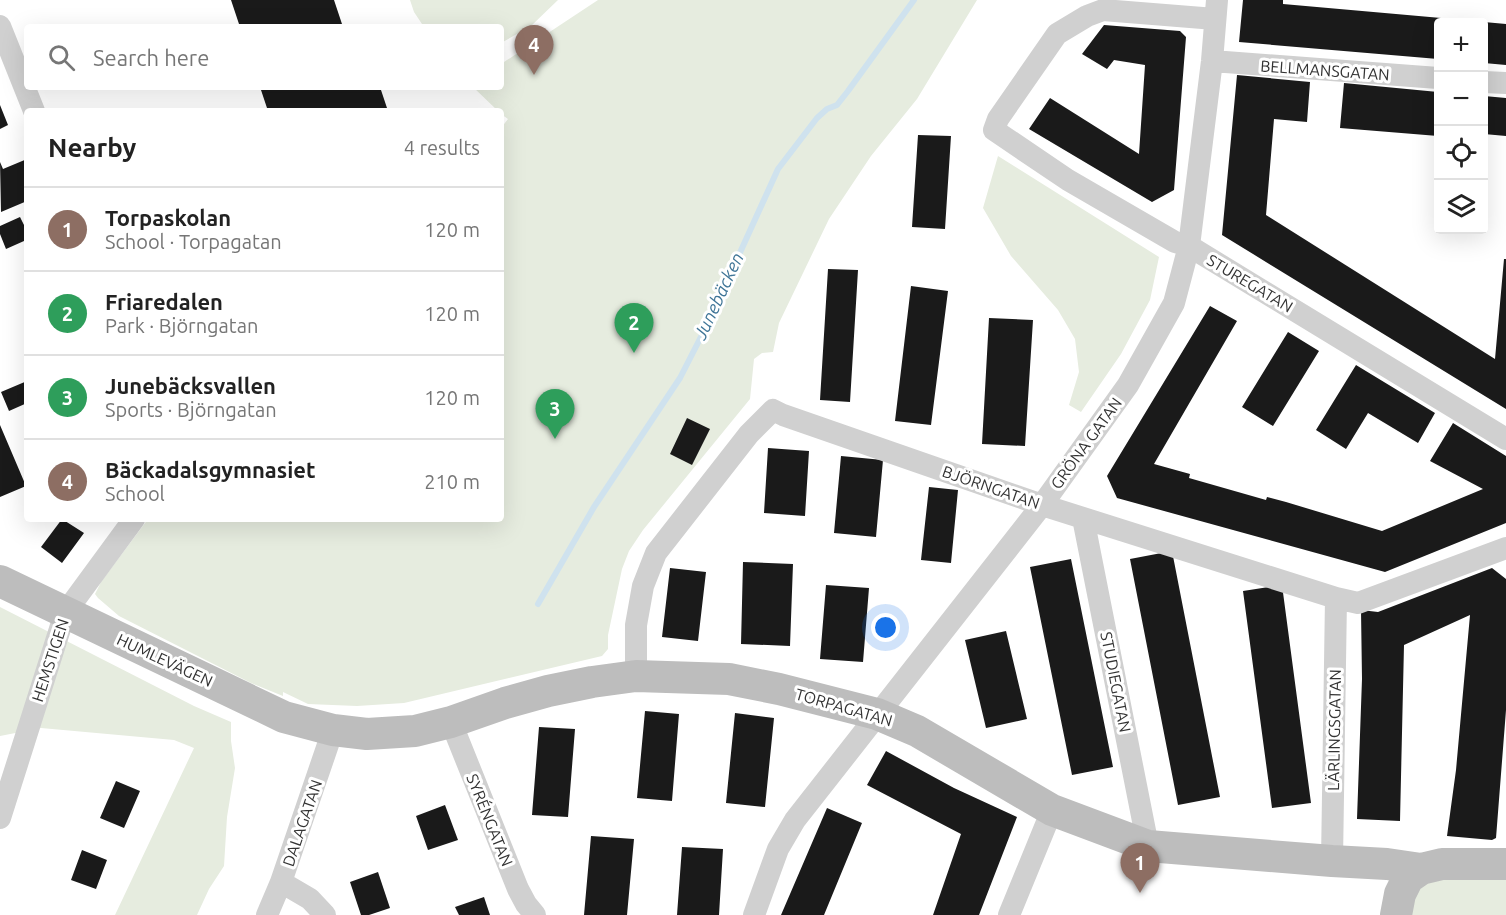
<!DOCTYPE html>
<meta charset="utf-8">
<style>
body{margin:0;font-family:Ubuntu,sans-serif;background:#f2f2f2;color:#222}
.controls{position:absolute;right:18px;top:18px;display:grid;overflow:hidden;border-radius:6px;box-shadow:0 6px 24px #0002}
.controls button{width:54px;height:54px;display:grid;place-items:center;padding:0;border:0;border-bottom:2px solid #e0e0e0;background:#fff;color:#222;font:30px sans-serif}
.you{position:absolute;left:886px;top:628px;width:21px;height:21px;margin:-15px;border:4px solid #fff;border-radius:50%;background:#1a73e8;box-shadow:0 0 0 9px #1a73e833}
.badge{display:grid;place-items:center;width:39px;height:39px;border-radius:50%;background:#0f766e;color:#fff;font-size:20px;font-weight:700}
.pin{position:absolute;translate:-50% -50px;filter:drop-shadow(0 2px 3px #0008)}
.pin::after{content:'';position:absolute;top:32px;width:21px;height:18px;background:inherit;clip-path:polygon(0 0,100% 0,50% 100%)}
.list{margin:0;padding:0;list-style:none}
h2{display:flex;justify-content:space-between;align-items:center;height:78px;margin:0;padding:0 24px;font-size:26px}
h2 small{font-size:20px;font-weight:400;color:#767676}
.list li{display:grid;grid-template-columns:39px 1fr auto;gap:18px;align-items:center;box-sizing:border-box;height:84px;padding:0 24px;border-top:2px solid #e0e0e0}
.list b{display:block;font-size:22px;white-space:nowrap}
.list p{margin:0;font-size:20px;white-space:nowrap;color:#767676}
.list em{font-size:20px;font-style:normal;color:#767676}
.icon{flex:none;width:33px;height:33px;fill:none;stroke:currentColor;stroke-width:2;stroke-linecap:round;stroke-linejoin:round}
.map{position:relative;flex:none;width:1506px;height:915px;overflow:hidden}
.search{position:absolute;background:#fff;box-shadow:0 6px 24px #0002;left:24px;top:24px;width:480px;height:66px;display:flex;align-items:center;gap:15px;box-sizing:border-box;padding:0 21px;border-radius:6px;color:#767676;font-size:22px}
.panel{position:absolute;background:#fff;box-shadow:0 6px 24px #0002;left:24px;top:108px;width:480px;height:414px;border-radius:6px}
.map>svg:first-child{display:block}
</style>
<div class="map">
<svg width="1506" height="915" viewBox="0 0 1506 915">
<rect width="100%" height="100%" fill="#fff"/>
<path fill="#e6ecdf" d="M 410,0 L 558,0 L 531,26 L 501,43 L 501,27 L 424,27 L 414,12 Z
M 598,0 L 977,0 L 917,99 L 871,156 L 829,219 L 779,323 L 773,352 L 762,353 L 754,359 L 750,399 L 643,530 L 629,551 L 622,569 L 608,635 L 608,649 L 602,656 L 404,703 L 357,706 L 308,704 L 283,692 L 283,696 L 251,683 L 119,616 L 98,598 L 95,594 L 101,582 L 148,519 L 501,519 L 501,128 L 508,119 L 501,114 L 501,111 L 498,111 L 473,87 L 501,87 L 501,64 Z
M 998,156 L 1159,257 L 1150,300 L 1121,354 L 1081,412 L 1069,405 L 1079,372 L 1075,339 L 1058,310 L 1011,256 L 983,208 Z
M 0,607 L 194,706 L 231,722 L 231,741 L 235,768 L 227,817 L 224,866 L 209,889 L 197,915 L 115,915 L 194,748 L 174,740 L 41,728 L 0,736 Z
M 1506,879 L 1506,915 L 1409,915 L 1414,890 L 1427,880 Z"/>
<g fill="none" stroke-linecap="round" stroke-linejoin="round">
<path stroke="#cfe2ee" stroke-width="6" d="M 538,604 L 594,507 L 680,378 L 708,323 L 778,169 L 817,118 L 827,109 L 837,105 L 848,91 L 914,0"/>
</g>
<path fill="#1a1a1a" d="M 231,0 L 334,0 L 343,27 L 240,27 Z
M 1243,0 L 1283,0 L 1283,4 L 1475,21 L 1475,22 L 1438,22 L 1438,59 L 1239,42 Z
M 1484,22 L 1506,24 L 1506,65 L 1484,63 Z
M 1104,25 L 1180,31 L 1186,37 L 1174,190 L 1152,202 L 1029,129 L 1050,98 L 1139,154 L 1145,65 L 1114,60 L 1107,69 L 1082,54 Z
M 1237,75 L 1310,82 L 1307,122 L 1274,119 L 1266,215 L 1495,359 L 1504,259 L 1506,259 L 1506,409 L 1222,235 Z
M 1344,83 L 1438,92 L 1438,136 L 1340,128 Z
M 260,87 L 380,87 L 388,111 L 268,111 Z
M 1484,96 L 1506,98 L 1506,136 L 1484,134 Z
M 0,105 L 8,125 L 0,129 Z
M 918,135 L 951,136 L 945,229 L 912,227 Z
M 27,159 L 27,201 L 1,212 L 0,162 L 3,169 Z
M 20,217 L 27,231 L 27,246 L 24,241 L 6,249 L 0,234 L 0,226 Z
M 828,269 L 858,270 L 850,402 L 820,400 Z
M 911,286 L 948,291 L 931,425 L 895,421 Z
M 1210,306 L 1237,321 L 1154,464 L 1190,474 L 1189,478 L 1266,500 L 1267,497 L 1286,502 L 1382,531 L 1483,489 L 1430,461 L 1453,423 L 1506,456 L 1506,523 L 1385,572 L 1117,498 L 1107,476 Z
M 989,318 L 1033,320 L 1025,446 L 982,444 Z
M 1288,332 L 1319,351 L 1273,426 L 1242,407 Z
M 1356,365 L 1435,413 L 1418,443 L 1368,413 L 1346,449 L 1316,430 Z
M 27,381 L 27,403 L 9,411 L 1,392 Z
M 687,418 L 710,429 L 692,465 L 670,454 Z
M 0,425 L 26,486 L 0,497 Z
M 768,448 L 809,451 L 805,516 L 764,513 Z
M 841,456 L 883,460 L 876,537 L 834,533 Z
M 929,487 L 958,490 L 951,563 L 921,560 Z
M 62,519 L 84,533 L 62,563 L 41,547 Z
M 1172,551 L 1220,797 L 1178,805 L 1130,559 Z
M 1071,559 L 1113,767 L 1072,775 L 1030,567 Z
M 743,562 L 793,564 L 790,646 L 741,644 Z
M 670,568 L 706,572 L 698,641 L 662,637 Z
M 1492,568 L 1506,579 L 1506,710 L 1496,838 L 1492,840 L 1447,836 L 1456,770 L 1470,615 L 1404,645 L 1400,821 L 1357,819 L 1362,679 L 1361,610 L 1378,612 Z
M 826,585 L 869,588 L 863,662 L 820,659 Z
M 1282,585 L 1311,803 L 1272,808 L 1243,591 Z
M 1006,631 L 1027,719 L 986,728 L 965,640 Z
M 645,711 L 679,714 L 672,801 L 637,798 Z
M 735,713 L 774,718 L 765,807 L 726,803 Z
M 539,727 L 575,729 L 568,817 L 532,815 Z
M 886,751 L 954,788 L 1017,817 L 979,915 L 933,915 L 961,834 L 867,785 Z
M 116,781 L 140,791 L 124,828 L 100,818 Z
M 445,805 L 458,840 L 428,850 L 416,816 Z
M 827,808 L 862,823 L 824,915 L 781,915 Z
M 591,836 L 634,839 L 627,915 L 584,915 Z
M 682,847 L 723,849 L 719,915 L 677,915 Z
M 82,850 L 107,860 L 96,889 L 71,880 Z
M 378,872 L 390,908 L 369,915 L 361,915 L 350,882 Z
M 484,897 L 490,915 L 459,915 L 455,907 Z"/>
<g fill="none" stroke-linecap="round" stroke-linejoin="round">
<path stroke="#d0d0d0" stroke-width="22" d="M 1215,19 L 1103,10 L 1087,16 L 1057,34 L 998,119 L 994,130 L 1068,180 L 1175,242 L 1189,246 L 1506,439
M 0,26 L 34,111
M 1212,61 L 1438,78
M 1484,82 L 1506,83
M 1083,518 L 1148,846
M 636,676 L 636,625 L 643,586 L 656,553 L 749,434 L 773,410 L 783,415 L 1042,505 L 1336,598 L 1358,603 L 1506,548
M 451,722 L 518,889 L 526,904 L 535,915
M 0,818 L 65,613 L 134,519
M 1332,861 L 1336,598
M 281,882 L 310,899 L 325,915
M 267,915 L 281,882 L 333,730
M 754,915 L 778,849 L 795,820 L 1042,505 L 1128,385 L 1174,303 L 1189,246 L 1212,61 L 1217,0
M 1009,915 L 1052,810"/>
<path stroke="#bdbdbd" stroke-width="32" d="M 0,581 L 284,717 L 333,730 L 367,734 L 415,731 L 451,722 L 505,703 L 548,691 L 592,682 L 636,676 L 729,679 L 779,689 L 877,714 L 917,731 L 1052,810 L 1148,846 L 1332,861 L 1387,864 L 1421,869
M 1396,915 L 1400,894 L 1408,878 L 1421,869 L 1442,864 L 1506,864"/>
</g>
<g text-anchor="middle" stroke-width="6" stroke-linejoin="round" paint-order="stroke">
<g font-size="16" fill="#333" stroke="#fff">
<text transform="translate(1325 70) rotate(4)" y="6">BELLMANSGATAN</text>
<text transform="translate(1250 283) rotate(31)" y="6">STUREGATAN</text>
<text transform="translate(1086 443) rotate(-54)" y="6">GRÖNA GATAN</text>
<text transform="translate(991 487) rotate(19)" y="6">BJÖRNGATAN</text>
<text transform="translate(50 660) rotate(-72)" y="6">HEMSTIGEN</text>
<text transform="translate(165 660) rotate(25)" y="6">HUMLEVÄGEN</text>
<text transform="translate(1116 682) rotate(79)" y="6">STUDIEGATAN</text>
<text transform="translate(844 707) rotate(16)" y="6">TORPAGATAN</text>
<text transform="translate(1334 730) rotate(-89)" y="6">LÄRLINGSGATAN</text>
<text transform="translate(490 820) rotate(68)" y="6">SYRÉNGATAN</text>
<text transform="translate(302 823) rotate(-71)" y="6">DALAGATAN</text>
</g>
<g font-size="18" font-style="italic" fill="#3f7597" stroke="#fff">
<text transform="translate(719 296) rotate(-65)" y="6">Junebäcken</text>
</g>
</g>
</svg>
<div class="controls">
<button>+</button>
<button>−</button>
<button><svg class="icon" aria-label="locate" viewBox="0 0 24 24"><circle cx="12" cy="12" r="6"/><path d="M12 2v4M12 18v4M2 12h4M18 12h4"/></svg></button>
<button><svg class="icon" aria-label="layers" viewBox="0 0 24 24"><path d="M12 4l9 5-9 5-9-5zM3 14l9 5 9-5"/></svg></button>
</div>
<div class="you"></div>
<div class="pin badge" style="left:1140px;top:893px;background:#8d6e63">1</div>
<div class="pin badge" style="left:634px;top:353px;background:#2e9e5b">2</div>
<div class="pin badge" style="left:555px;top:439px;background:#2e9e5b">3</div>
<div class="pin badge" style="left:534px;top:75px;background:#8d6e63">4</div>
<div class="search"><svg class="icon" aria-label="search" viewBox="0 0 24 24"><circle cx="10" cy="10" r="6"/><path d="M15 15l6 6"/></svg>Search here</div>
<section class="panel">
<h2>Nearby<small>4 results</small></h2>
<ul class="list">
<li><span class="badge" style="background:#8d6e63">1</span><div><b>Torpaskolan</b><p>School · Torpagatan</p></div><em>120 m</em></li>
<li><span class="badge" style="background:#2e9e5b">2</span><div><b>Friaredalen</b><p>Park · Björngatan</p></div><em>120 m</em></li>
<li><span class="badge" style="background:#2e9e5b">3</span><div><b>Junebäcksvallen</b><p>Sports · Björngatan</p></div><em>120 m</em></li>
<li><span class="badge" style="background:#8d6e63">4</span><div><b>Bäckadalsgymnasiet</b><p>School</p></div><em>210 m</em></li>
</ul>
</section>
</div>
